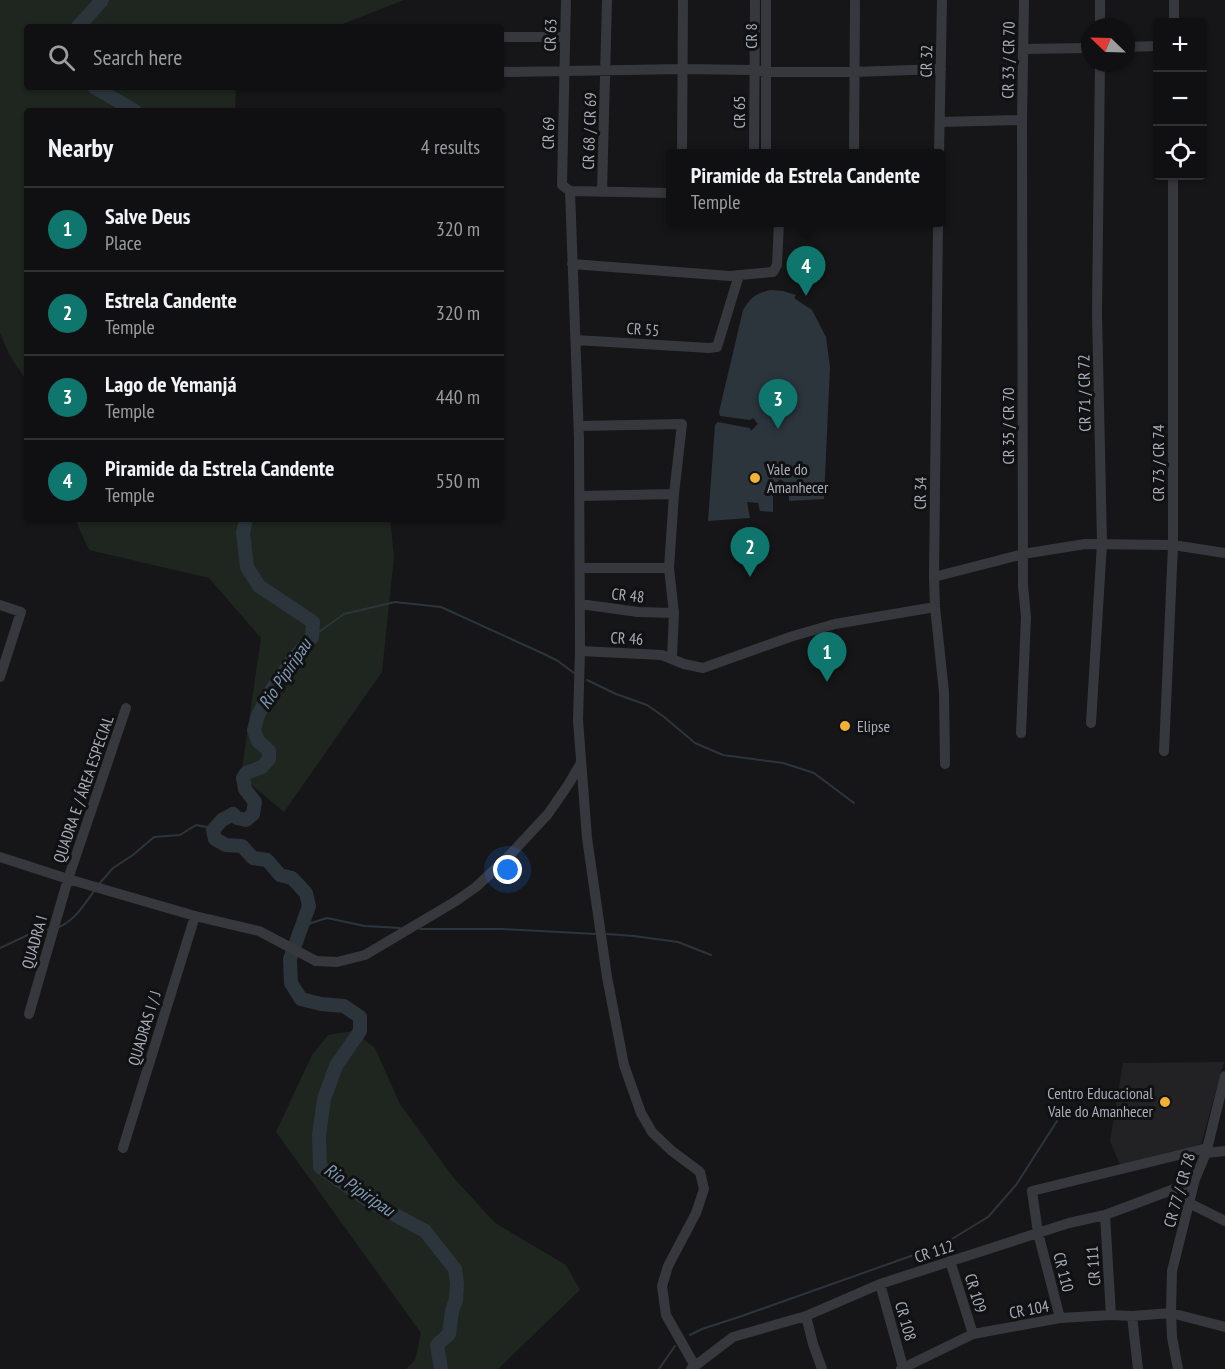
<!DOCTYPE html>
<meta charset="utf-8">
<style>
body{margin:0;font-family:"PT Sans Narrow",sans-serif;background:#1e1e20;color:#f1f3f6}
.controls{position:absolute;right:18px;top:18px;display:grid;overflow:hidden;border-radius:6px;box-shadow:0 2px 4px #0004}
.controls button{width:54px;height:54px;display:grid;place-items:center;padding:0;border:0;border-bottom:2px solid #303032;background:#101012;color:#f1f3f6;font:30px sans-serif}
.compass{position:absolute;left:1081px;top:18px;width:54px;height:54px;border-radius:50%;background:#101012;box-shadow:0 2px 4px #0004;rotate:293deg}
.you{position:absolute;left:508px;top:870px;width:21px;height:21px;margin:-15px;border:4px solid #fff;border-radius:50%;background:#1a73e8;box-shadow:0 0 0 9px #1a73e833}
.badge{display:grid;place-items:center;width:39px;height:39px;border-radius:50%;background:#0f766e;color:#fff;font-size:20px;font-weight:700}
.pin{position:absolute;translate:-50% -50px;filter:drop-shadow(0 2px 3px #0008)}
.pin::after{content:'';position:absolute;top:32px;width:21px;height:18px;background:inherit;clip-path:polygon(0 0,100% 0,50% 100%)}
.popup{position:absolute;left:666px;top:149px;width:279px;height:78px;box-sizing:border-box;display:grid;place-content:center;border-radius:6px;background:#101012;filter:drop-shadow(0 2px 4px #0005);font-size:20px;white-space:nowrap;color:#9c9d9f}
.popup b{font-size:22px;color:#f1f3f6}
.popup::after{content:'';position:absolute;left:50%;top:100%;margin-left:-12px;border:12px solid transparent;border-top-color:#101012}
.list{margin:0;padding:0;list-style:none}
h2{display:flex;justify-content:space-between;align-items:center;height:78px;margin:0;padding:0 24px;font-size:26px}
h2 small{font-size:20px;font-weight:400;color:#9c9d9f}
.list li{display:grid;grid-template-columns:39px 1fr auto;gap:18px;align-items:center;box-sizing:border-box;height:84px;padding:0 24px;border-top:2px solid #303032}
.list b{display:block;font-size:22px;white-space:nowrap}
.list p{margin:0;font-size:20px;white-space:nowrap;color:#9c9d9f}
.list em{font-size:20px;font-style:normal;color:#9c9d9f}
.icon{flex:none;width:33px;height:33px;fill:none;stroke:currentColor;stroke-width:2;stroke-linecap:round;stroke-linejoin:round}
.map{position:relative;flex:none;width:1225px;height:1369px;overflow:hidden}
.search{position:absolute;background:#101012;box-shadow:0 2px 4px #0004;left:24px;top:24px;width:480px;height:66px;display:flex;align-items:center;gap:15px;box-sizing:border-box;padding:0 21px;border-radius:6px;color:#9c9d9f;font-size:22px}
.panel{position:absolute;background:#101012;box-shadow:0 2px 4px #0004;left:24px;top:108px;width:480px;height:414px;border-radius:6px}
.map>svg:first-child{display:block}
</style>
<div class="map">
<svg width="1225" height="1369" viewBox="0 0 1225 1369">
<rect width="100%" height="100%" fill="#161618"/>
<path fill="#222225" d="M 1224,1062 L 1201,1144 L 1120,1165 L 1110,1141 L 1123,1063 Z"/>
<path fill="#1e261f" d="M 0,0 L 404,0 L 335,27 L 27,27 L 27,87 L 236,87 L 235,111 L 27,111 L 27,381 L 10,356 L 0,333 Z
M 75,519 L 390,519 L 394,557 L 382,672 L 284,812 L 241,776 L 261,638 L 209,578 L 89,550 Z
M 353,1031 L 375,1048 L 400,1104 L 453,1177 L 495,1223 L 566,1265 L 580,1290 L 498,1369 L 406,1369 L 415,1360 L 421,1333 L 276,1132 L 312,1055 L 328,1035 Z"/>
<path fill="#2c353c" d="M 770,290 L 783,291 L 796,295 L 794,298 L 812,310 L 826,337 L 830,367 L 824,499 L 789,501 L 789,485 L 780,479 L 773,487 L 773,512 L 760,511 L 758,503 L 747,502 L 750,518 L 708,521 L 715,425 L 718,422 L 750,428 L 751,431 L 758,424 L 753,418 L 750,420 L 720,416 L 719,412 L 743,310 C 751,297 755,294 770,290 Z"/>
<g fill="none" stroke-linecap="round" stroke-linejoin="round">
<path stroke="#2c353c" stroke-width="2" d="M 312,637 L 344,614 L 395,602 L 441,607 L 544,654 L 558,661 L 574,673
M 587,680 L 616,694 L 647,705 L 663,716 L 695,743 L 723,755 L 783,763 L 814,773 L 854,803
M 99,884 L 113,868 L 133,855 L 154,837 L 180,835 L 196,825 L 207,827 L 213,830
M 59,927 C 74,921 85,904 94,891
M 420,929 L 502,929 L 595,934
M 299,934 L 311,923 L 327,918 L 365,926 L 400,928
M 607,934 L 634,936 L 678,942 L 711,955
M 0,948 L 32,933 L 51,929
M 690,1335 L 702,1329 L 739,1317 L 942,1245 L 988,1217 L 1016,1185 L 1057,1121
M 659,1369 L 675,1346"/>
<path stroke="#2c353c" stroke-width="14" d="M 78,27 L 102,0
M 94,87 L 135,111
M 246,519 L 243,533 L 247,567 L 259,586 L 313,622 L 312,637 L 290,663 L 271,691 L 258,715 L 254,730 L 258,741 L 269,751 L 269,759 L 262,767 L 246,773 L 243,778 L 245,789 L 255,802 L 253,814 L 246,820 L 237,818 L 233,814 L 222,820 L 213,830 L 215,839 L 226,845 L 242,846 L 253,858 L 267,860 L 280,875 L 292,878 L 306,893 L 309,906 L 290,959 L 291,983 L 301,999 L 321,1004 L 344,1006 L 360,1017 L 360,1031 L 336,1066 L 324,1099 L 319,1135 L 320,1167 L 369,1201 L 425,1231 L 455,1269 L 457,1283 L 456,1300 L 452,1311 L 449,1334 L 437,1345 L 441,1369"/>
<path stroke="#37383d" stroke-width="10" d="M 566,0 L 562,185 L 570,191
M 1100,0 L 1100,27
M 1174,22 L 1174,0
M 501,37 L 565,37
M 1126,47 L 1158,46
M 1023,49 L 1090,48
M 501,72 L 683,69 L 754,70 L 766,72 L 854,72 L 941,69
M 940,122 L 1022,120
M 682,154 L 683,0
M 754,154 L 755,0
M 766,154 L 766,0
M 854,154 L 855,0
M 939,154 L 942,0
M 570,191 L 579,439 L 580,651 L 578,720 L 587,838 L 607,977 L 624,1065 L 641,1113 L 652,1132 L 672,1151 L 700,1172 L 704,1189 L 696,1213 L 668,1266 L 662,1286 L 666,1315 L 695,1366
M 570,191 L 671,193
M 602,192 L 607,0
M 938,222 L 934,577 L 935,607 L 944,692 L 945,764
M 572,264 L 730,276 L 773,272 L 777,265 L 779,222
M 576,340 L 709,348 L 717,347 L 739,275
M 579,426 L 682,424 L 674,494 L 669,568 L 674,613 L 672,658
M 579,496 L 674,494
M 580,568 L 669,568
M 934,577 L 1023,554 L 1085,544 L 1173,545 L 1225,553
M 580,604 L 638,612 L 674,613
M 0,605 L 21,612 L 0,677
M 580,651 L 662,655 L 684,664 L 703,668 L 793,636 L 835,624 L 935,607
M 1091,723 L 1102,543 L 1097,313 L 1100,63
M 1021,733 L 1026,617 L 1023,586 L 1022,120 L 1024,0
M 1164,751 L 1173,545 L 1173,176
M 0,857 L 68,879 L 195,916 L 259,931 L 316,961 L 337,962 L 365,955 L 456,901 L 476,887 L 506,859 L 548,814 L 568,785 L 581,763
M 29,1014 L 68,879 L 126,708
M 123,1148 L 195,916
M 1206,1153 L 1225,1151
M 1189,1203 L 1225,1221
M 1105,1215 L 1111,1315
M 950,1261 L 973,1334
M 880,1284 L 903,1367
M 806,1316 L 813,1344 L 822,1369
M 1132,1316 L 1138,1369
M 1060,1318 L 1038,1233 L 1032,1191 L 1207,1148
M 691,1369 L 733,1337 L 806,1316 L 880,1284 L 1069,1223 L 1105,1215 L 1185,1185 L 1195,1179
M 901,1369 L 973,1334 L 1060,1318 L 1111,1315 L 1132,1316 L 1171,1313 L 1225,1327
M 1178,1369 L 1172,1337 L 1171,1313 L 1172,1271 L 1195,1179 L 1206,1153 L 1225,1076"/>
</g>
<g fill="#f2b134" stroke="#111113" stroke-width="2">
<circle cx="755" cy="478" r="6"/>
<circle cx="845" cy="726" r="6"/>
<circle cx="1165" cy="1102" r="6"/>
</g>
<g text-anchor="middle" stroke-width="6" stroke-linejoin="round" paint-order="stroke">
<g font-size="16" fill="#a8adb8" stroke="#111113">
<text transform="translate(550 35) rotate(-88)" y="6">CR 63</text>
<text transform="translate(751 36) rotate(-90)" y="6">CR 8</text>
<text transform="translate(1008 60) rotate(-89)" y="6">CR 33 / CR 70</text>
<text transform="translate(926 61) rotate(-89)" y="6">CR 32</text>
<text transform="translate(739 112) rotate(-90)" y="6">CR 65</text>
<text transform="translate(589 131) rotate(-88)" y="6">CR 68 / CR 69</text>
<text transform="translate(548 133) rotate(-89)" y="6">CR 69</text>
<text transform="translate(643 329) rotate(4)" y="6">CR 55</text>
<text transform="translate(1084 393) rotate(-91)" y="6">CR 71 / CR 72</text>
<text transform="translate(1008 426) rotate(-90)" y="6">CR 35 / CR 70</text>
<text transform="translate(1158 463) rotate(-90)" y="6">CR 73 / CR 74</text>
<text transform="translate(920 493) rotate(-89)" y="6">CR 34</text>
<text transform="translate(628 595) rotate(6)" y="6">CR 48</text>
<text transform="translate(627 638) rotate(3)" y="6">CR 46</text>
<text transform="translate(83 789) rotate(-71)" y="6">QUADRA E / ÁREA ESPECIAL</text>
<text transform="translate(34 942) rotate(-74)" y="6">QUADRA I</text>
<text transform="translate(144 1028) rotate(-73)" y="6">QUADRAS I / J</text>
<text transform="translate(1179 1190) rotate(-74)" y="6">CR 77 / CR 78</text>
<text transform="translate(934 1251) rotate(-18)" y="6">CR 112</text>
<text transform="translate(1093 1266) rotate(-94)" y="6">CR 111</text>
<text transform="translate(1064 1272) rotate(76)" y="6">CR 110</text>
<text transform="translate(976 1293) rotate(73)" y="6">CR 109</text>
<text transform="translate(1029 1309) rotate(-11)" y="6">CR 104</text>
<text transform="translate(906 1321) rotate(74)" y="6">CR 108</text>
</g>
<g font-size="16" fill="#a8adb8" stroke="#111113" text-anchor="start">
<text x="767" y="475">Vale do<tspan x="767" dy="18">Amanhecer</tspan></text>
<text x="857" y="732">Elipse</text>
<text x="1153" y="1099" text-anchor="end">Centro Educacional<tspan x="1153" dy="18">Vale do Amanhecer</tspan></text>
</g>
<g font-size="18" font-style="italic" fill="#7f9bb3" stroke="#111113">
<text transform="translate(285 674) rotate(-56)" y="6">Rio Pipiripau</text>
<text transform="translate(359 1190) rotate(34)" y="6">Rio Pipiripau</text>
</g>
</g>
</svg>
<div class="controls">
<button>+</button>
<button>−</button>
<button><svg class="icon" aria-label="locate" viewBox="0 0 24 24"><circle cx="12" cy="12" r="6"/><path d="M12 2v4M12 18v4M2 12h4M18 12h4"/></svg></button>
</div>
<svg class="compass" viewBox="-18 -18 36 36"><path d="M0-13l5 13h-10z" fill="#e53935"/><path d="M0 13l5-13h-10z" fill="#9c9d9f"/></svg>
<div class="you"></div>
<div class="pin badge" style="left:827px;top:682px">1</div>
<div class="pin badge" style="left:750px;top:577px">2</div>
<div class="pin badge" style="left:778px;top:429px">3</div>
<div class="pin badge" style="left:806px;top:296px">4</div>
<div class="popup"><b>Piramide da Estrela Candente</b>Temple</div>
<div class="search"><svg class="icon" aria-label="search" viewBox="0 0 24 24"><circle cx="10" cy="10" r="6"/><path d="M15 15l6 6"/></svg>Search here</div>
<section class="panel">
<h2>Nearby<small>4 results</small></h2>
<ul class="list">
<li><span class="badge">1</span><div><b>Salve Deus</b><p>Place</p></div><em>320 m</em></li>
<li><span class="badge">2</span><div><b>Estrela Candente</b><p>Temple</p></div><em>320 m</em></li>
<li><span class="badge">3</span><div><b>Lago de Yemanjá</b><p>Temple</p></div><em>440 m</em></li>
<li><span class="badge">4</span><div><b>Piramide da Estrela Candente</b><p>Temple</p></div><em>550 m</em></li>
</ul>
</section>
</div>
